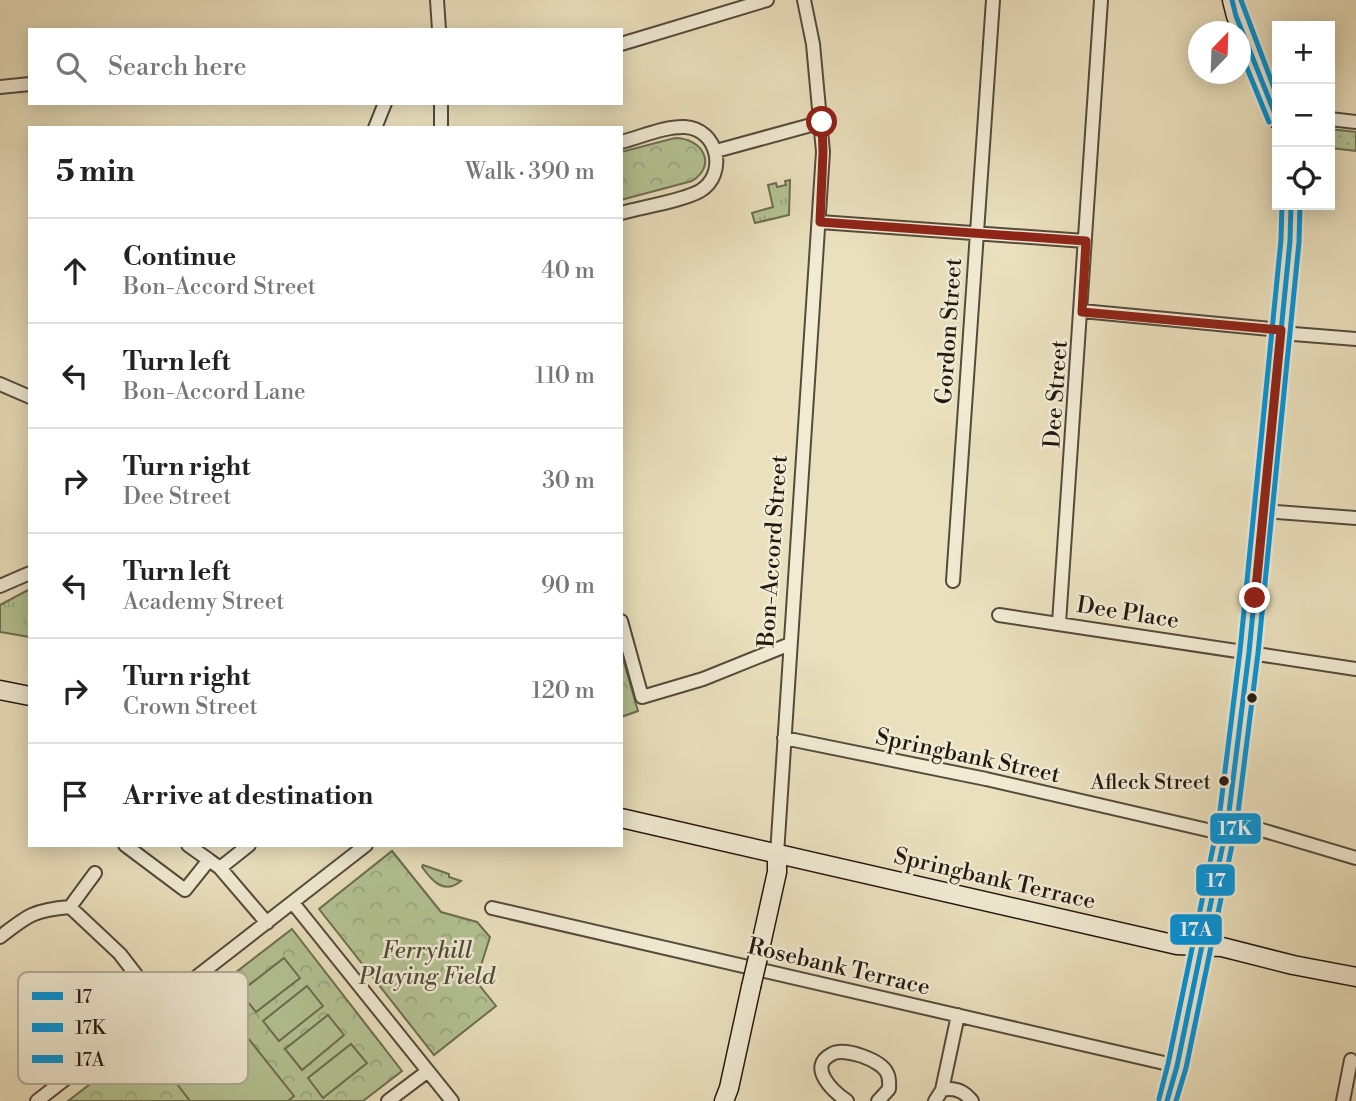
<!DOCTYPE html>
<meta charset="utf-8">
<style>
body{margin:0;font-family:"Libre Bodoni",serif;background:#f2f2f2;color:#222}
.controls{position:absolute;right:21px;top:21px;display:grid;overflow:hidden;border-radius:0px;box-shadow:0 4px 18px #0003}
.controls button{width:63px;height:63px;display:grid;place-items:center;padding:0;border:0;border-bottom:2px solid #e0e0e0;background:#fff;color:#222;font:35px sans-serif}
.compass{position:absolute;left:1188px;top:21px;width:63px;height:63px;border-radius:50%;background:#fff;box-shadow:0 4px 18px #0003;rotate:23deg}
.stop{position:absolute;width:21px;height:21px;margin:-16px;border:5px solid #8f2418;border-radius:50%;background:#fff}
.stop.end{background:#8f2418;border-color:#fff;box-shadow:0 2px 7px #0008}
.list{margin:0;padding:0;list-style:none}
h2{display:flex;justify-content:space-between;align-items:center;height:91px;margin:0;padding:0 28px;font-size:30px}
h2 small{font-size:23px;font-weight:400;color:#767676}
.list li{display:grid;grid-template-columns:46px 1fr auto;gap:21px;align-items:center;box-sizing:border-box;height:105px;padding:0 28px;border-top:2px solid #e0e0e0}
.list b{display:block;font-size:26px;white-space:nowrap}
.list p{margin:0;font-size:23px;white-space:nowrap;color:#767676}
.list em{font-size:23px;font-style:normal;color:#767676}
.icon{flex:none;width:38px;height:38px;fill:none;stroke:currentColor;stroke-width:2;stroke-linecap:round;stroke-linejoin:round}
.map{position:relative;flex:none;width:1356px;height:1101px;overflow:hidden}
.search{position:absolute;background:#fff;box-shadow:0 4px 18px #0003;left:28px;top:28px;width:595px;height:77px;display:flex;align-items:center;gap:18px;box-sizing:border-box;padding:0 24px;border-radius:0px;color:#767676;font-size:26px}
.panel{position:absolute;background:#fff;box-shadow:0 4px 18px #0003;left:28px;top:126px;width:595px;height:721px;border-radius:0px}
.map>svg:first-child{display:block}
</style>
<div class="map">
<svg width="1356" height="1101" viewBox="0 0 1356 1101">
<defs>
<pattern id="grass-tufts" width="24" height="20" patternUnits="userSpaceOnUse" patternTransform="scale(1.75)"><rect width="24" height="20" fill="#b4c393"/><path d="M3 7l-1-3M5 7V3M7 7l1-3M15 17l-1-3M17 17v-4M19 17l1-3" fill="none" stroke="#9aa77e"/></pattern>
<pattern id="forest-crowns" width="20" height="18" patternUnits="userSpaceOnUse" patternTransform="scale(1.75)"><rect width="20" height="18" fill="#b4c393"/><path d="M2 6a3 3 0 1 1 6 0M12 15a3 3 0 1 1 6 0" fill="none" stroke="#9aa77e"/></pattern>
<pattern id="garden-dots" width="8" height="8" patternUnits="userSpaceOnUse" patternTransform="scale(1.75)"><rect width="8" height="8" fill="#b4c393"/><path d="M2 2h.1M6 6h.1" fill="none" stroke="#9aa77e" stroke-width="1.8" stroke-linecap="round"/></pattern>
</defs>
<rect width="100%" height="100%" fill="#eae0bd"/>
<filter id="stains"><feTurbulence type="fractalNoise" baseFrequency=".00286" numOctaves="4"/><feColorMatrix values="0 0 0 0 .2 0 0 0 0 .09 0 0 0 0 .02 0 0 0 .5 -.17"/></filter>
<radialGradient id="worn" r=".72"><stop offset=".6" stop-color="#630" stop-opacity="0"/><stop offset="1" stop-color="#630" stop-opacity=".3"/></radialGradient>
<path fill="url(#grass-tufts)" stroke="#6c6e52" stroke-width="2" d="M 790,180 L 789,215 L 755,223 L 752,213 L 773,207 L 768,185 L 776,183 L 777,187 L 786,185 L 785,181 Z
M 30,589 L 30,637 L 0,632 L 0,605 Z"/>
<path fill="url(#forest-crowns)" stroke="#6c6e52" stroke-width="2" d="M 675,138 C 702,138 718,165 692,181 L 621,200 L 621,152 Z
M 621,652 L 638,711 L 621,717 Z
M 392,851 L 441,912 L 477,922 L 490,937 L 476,981 L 496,1006 L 434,1055 L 319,909 Z
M 423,865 L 449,874 L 449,877 L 461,881 C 444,895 432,881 422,867 Z
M 292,929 L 402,1071 L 363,1101 L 68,1101 Z"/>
<path fill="url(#garden-dots)" stroke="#6c6e52" stroke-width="2" d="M 1330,129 L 1356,132 L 1356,151 L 1331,148 Z"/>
<path fill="#b4c393" stroke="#6c6e52" stroke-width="2" d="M 284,958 L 300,978 L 256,1012 L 240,992 Z
M 307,986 L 323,1006 L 279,1041 L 263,1021 Z
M 328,1015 L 344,1035 L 302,1070 L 285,1049 Z
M 240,1028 L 294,1096 L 288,1101 L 190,1101 L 174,1080 Z
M 351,1044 L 367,1063 L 323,1098 L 308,1078 Z"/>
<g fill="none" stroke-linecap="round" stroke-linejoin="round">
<defs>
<path id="street" d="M 437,0 L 439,30
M 621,44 L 767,0
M 0,87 L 30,84
M 441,103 L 441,128
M 1330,119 L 1356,122
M 375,128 L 385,103
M 621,142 C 641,137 665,126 685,127 C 718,129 728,174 700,191 C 682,201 642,207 621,213
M 716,151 L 822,122
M 820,222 L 1085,241
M 1082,311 L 1281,330
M 1281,333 L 1356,339
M 0,384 L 30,397
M 1263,511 L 1356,518
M 953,581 L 993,0
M 0,586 L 30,573
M 999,615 L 1356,669
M 621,621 L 642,697 L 703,679 L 790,644
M 1059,623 L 1101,0
M 784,738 L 986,779 L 1225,834
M 1228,820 L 1356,858
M 125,845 L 185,890 L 209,860 L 220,868 L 267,923
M 188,845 L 209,860
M 777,854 L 823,152 L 813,44 L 804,0
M 220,868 L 249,845
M 293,903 L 452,1101
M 70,907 L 120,954 L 160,1006
M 492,908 L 1177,1066
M 0,937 C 28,915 34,910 70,907 L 95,873
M 942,1090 L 958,1015
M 37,1101 L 366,845
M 388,1101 L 428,1071
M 847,1101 C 834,1092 806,1067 832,1054 C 845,1047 881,1060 887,1073 C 890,1078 889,1084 889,1089 L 878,1101
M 935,1101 L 942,1090 C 954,1087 964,1091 972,1101
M 1343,1101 L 1351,1060"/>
<path id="secondary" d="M 1232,0 L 1236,16 L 1277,119
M 0,690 L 30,696
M 621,818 L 1177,945 L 1222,947 L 1293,965 L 1356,977
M 759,953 L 777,872 L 777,854
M 724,1101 L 729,1088 L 751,987
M 1167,1101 L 1177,1066 L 1228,820 L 1249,652 L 1290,241 L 1291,205"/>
</defs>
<use href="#street" stroke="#554a3c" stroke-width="16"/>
<use href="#secondary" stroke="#231811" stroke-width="21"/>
<use href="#street" stroke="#f1ebd4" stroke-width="12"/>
<use href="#secondary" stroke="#f1ebd4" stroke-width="18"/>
<defs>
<path id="secondary-bridge" d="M 751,987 L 759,953"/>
</defs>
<use href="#secondary-bridge" stroke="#231811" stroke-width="21" stroke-linecap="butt"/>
<use href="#secondary-bridge" stroke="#f1ebd4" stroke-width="18"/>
<defs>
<path id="bus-1" d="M 1232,0 L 1236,16 L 1277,119
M 1167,1101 L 1177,1066 L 1228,820 L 1249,652 L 1290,241 L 1291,205"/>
<path id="bus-2" d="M 1240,51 L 1269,122
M 1176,1101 L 1186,1068 L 1237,821 L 1258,653 L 1299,242 L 1300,205"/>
<path id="bus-3" d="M 1241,0 L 1277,96
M 1159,1099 L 1168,1064 L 1219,819 L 1240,651 L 1281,240 L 1282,205"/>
</defs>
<use href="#bus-1" stroke="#f1ebd4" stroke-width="10"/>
<use href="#bus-2" stroke="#f1ebd4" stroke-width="10"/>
<use href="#bus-3" stroke="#f1ebd4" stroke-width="10"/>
<use href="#bus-1" stroke="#0295dd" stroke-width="5"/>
<use href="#bus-2" stroke="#0295dd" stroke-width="5"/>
<use href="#bus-3" stroke="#0295dd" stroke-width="5"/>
</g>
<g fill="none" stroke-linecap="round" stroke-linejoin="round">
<path stroke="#8f2418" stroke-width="9" d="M 822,122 L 823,152 L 820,222 L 1086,241 L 1082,312 L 1281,330 L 1255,598"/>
</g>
<g fill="#231811" stroke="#f1ebd4" stroke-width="2.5">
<circle cx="1252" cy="698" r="6"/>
<circle cx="1224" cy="781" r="6"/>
</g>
<g text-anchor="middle" stroke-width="5" stroke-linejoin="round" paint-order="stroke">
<g font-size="21" fill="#231811" stroke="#f1ebd4" text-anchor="end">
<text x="1211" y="789">Afleck Street</text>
</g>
<g font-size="23" fill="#231811" stroke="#f1ebd4">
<text transform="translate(948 331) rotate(-86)" y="8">Gordon Street</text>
<text transform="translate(1055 394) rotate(-86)" y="8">Dee Street</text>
<text transform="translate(772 551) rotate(-86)" y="8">Bon-Accord Street</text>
<text transform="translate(1128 612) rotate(9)" y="8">Dee Place</text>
<text transform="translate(968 755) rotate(12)" y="8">Springbank Street</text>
<text transform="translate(995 878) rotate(13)" y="8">Springbank Terrace</text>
<text transform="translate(839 966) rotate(13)" y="8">Rosebank Terrace</text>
</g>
<g font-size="23" font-style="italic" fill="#4e4b38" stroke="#f1ebd4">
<text x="427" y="958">Ferryhill<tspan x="427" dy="26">Playing Field</tspan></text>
</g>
</g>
<rect x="18" y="972" width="230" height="112" rx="10" fill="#f1ebd4" stroke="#b3ac9a" stroke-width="2"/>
<rect x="32" y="992" width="31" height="8" fill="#0295dd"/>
<rect x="32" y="1023" width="31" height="9" fill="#0295dd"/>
<rect x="32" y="1055" width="31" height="8" fill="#0295dd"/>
<g font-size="19" fill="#231811">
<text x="75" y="1003">17</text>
<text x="75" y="1034">17K</text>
<text x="75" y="1066">17A</text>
</g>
<g stroke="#f1ebd4" stroke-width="2.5">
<rect x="1209" y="812" width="53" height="33" rx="7" fill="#0295dd"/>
<rect x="1195" y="863" width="41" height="34" rx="7" fill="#0295dd"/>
<rect x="1169" y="913" width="54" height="33" rx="7" fill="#0295dd"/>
</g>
<g font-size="19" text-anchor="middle" font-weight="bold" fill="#fff">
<text x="1235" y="835">17K</text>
<text x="1216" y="887">17</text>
<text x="1196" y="936">17A</text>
</g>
<rect width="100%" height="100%" filter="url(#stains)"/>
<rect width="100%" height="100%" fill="url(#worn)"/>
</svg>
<div class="controls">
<button>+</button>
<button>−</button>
<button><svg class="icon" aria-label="locate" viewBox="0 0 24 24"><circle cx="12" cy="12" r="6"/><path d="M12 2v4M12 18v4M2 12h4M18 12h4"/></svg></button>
</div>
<svg class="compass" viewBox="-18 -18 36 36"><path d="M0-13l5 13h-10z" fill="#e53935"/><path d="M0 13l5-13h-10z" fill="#767676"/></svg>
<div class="stop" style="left:822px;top:122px"></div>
<div class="stop end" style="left:1255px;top:598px"></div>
<div class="search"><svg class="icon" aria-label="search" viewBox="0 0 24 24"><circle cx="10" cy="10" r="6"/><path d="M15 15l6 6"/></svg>Search here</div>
<section class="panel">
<h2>5 min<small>Walk · 390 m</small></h2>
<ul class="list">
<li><svg class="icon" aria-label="ahead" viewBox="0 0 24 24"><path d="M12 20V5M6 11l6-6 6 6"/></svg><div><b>Continue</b><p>Bon-Accord Street</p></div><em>40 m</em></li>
<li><svg class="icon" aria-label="left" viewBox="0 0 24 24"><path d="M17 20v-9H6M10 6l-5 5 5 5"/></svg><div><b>Turn left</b><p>Bon-Accord Lane</p></div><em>110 m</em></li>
<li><svg class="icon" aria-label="right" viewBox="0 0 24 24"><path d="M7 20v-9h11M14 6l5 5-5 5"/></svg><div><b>Turn right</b><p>Dee Street</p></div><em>30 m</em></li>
<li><svg class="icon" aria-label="left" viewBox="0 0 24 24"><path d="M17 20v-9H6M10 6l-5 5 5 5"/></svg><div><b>Turn left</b><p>Academy Street</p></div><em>90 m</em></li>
<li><svg class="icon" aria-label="right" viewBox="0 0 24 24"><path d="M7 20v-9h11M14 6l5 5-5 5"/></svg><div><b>Turn right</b><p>Crown Street</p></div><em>120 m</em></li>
<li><svg class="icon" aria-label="arrive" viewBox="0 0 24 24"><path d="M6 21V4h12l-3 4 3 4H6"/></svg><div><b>Arrive at destination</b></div></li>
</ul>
</section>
</div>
